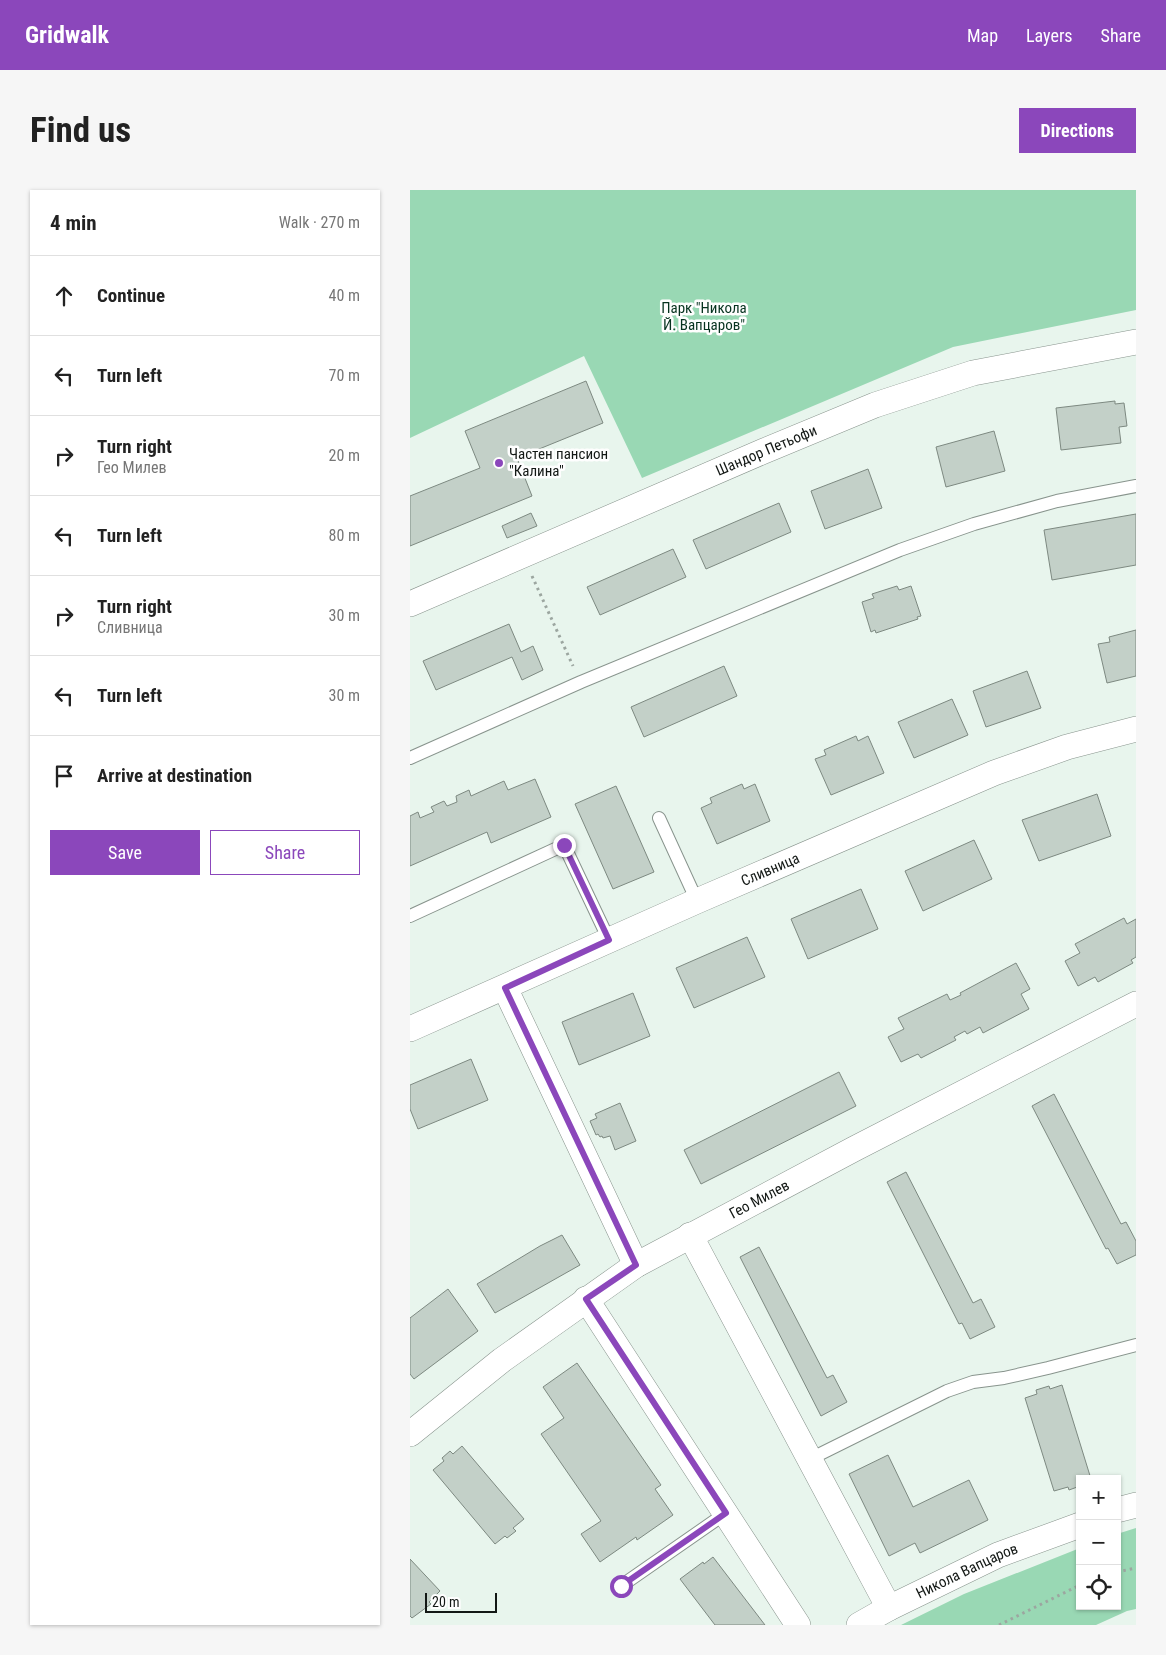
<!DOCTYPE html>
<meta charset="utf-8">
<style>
body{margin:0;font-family:"Roboto Condensed",sans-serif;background:#f6f6f6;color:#222}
.controls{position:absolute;right:15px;bottom:15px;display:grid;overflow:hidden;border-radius:0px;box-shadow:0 1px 4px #0004}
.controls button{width:45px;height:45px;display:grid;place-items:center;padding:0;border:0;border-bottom:1px solid #e0e0e0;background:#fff;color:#222;font:25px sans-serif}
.scale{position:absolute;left:15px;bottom:12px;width:72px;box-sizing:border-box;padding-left:5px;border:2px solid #131815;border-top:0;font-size:14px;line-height:18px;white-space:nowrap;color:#131815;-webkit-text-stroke:4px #fefefe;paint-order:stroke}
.stop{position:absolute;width:15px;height:15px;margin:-11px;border:4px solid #8b47bb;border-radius:50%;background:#fff}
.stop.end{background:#8b47bb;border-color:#fff;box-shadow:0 1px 5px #0008}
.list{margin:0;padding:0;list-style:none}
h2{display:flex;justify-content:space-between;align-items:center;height:65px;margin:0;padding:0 20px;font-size:21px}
h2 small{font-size:16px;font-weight:400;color:#767676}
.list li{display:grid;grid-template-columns:32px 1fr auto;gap:15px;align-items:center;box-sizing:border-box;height:80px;padding:0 20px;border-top:1px solid #e0e0e0}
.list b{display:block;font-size:19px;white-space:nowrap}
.list p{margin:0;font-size:16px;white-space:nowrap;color:#767676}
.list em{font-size:16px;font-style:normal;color:#767676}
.actions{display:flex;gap:10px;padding:15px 20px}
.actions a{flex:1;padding:11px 0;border:1px solid #8b47bb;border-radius:0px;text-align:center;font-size:18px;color:#8b47bb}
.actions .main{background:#8b47bb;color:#fff}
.icon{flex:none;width:28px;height:28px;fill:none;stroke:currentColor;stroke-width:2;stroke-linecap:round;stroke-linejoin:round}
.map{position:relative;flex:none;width:726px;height:1435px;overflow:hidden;border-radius:0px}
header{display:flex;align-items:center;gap:30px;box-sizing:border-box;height:70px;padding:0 25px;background:#8b47bb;color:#fff}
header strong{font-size:24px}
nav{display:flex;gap:28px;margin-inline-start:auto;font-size:18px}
.intro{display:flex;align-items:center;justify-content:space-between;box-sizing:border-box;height:120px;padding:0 30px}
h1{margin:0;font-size:35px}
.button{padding:12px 22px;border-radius:0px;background:#8b47bb;color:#fff;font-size:18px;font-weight:700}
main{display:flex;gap:30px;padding:0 30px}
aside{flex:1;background:#fff;border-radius:0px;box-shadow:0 1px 4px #0004}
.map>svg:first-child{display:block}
</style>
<header>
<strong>Gridwalk</strong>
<nav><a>Map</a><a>Layers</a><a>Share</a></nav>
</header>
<div class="intro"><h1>Find us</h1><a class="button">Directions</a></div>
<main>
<aside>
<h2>4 min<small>Walk · 270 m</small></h2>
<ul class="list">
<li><svg class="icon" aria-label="ahead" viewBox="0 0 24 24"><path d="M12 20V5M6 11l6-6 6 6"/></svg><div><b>Continue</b></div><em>40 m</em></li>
<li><svg class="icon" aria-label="left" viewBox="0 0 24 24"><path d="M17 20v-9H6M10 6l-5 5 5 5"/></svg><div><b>Turn left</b></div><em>70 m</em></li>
<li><svg class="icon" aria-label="right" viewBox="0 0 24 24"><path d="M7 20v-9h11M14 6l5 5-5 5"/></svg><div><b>Turn right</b><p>Гео Милев</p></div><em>20 m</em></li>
<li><svg class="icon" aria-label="left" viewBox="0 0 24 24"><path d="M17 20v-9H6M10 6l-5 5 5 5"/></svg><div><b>Turn left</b></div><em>80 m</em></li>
<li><svg class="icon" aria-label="right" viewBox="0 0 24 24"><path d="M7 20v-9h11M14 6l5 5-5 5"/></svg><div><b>Turn right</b><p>Сливница</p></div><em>30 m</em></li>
<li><svg class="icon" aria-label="left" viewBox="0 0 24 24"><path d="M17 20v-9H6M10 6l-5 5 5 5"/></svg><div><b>Turn left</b></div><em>30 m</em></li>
<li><svg class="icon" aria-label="arrive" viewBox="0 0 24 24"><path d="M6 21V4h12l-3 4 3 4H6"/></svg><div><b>Arrive at destination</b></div></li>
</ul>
<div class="actions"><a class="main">Save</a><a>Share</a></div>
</aside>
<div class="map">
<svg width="726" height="1435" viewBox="0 0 726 1435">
<rect width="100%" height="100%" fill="#e8f5ed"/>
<path fill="#99d8b4" d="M 0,0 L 726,0 L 726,120 L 543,157 L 232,288 L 174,166 L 0,248 Z
M 726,1338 L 726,1419 L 717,1421 L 686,1435 L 491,1435 L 554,1404 L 670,1358 L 670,1416 L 707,1416 L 707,1344 Z"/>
<path fill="#c3d0c8" stroke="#7d8981" d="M 176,191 L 193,233 L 107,268 L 122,306 L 0,356 L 0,306 L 70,278 L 55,241 Z
M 705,211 L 705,214 L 714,213 L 717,236 L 709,237 L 711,253 L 651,260 L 646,218 Z
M 584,241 L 595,281 L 536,297 L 526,257 Z
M 458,279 L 472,318 L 415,339 L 401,301 Z
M 369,313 L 381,342 L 296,379 L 283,350 Z
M 121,323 L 127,336 L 97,348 L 92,336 Z
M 726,324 L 726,375 L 642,390 L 634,340 Z
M 263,359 L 276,387 L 190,425 L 177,397 Z
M 487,396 L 489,400 L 501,396 L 511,426 L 507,427 L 508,429 L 466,443 L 465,440 L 461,442 L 452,412 L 464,408 L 462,404 Z
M 99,434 L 111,462 L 123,456 L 133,480 L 112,490 L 102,467 L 26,500 L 13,471 Z
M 726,440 L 726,486 L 697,493 L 688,454 L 700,452 L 699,447 Z
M 314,476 L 327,506 L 234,547 L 221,517 Z
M 617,481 L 631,518 L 576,537 L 563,501 Z
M 542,509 L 558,545 L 504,568 L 488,532 Z
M 446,546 L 448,551 L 458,546 L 474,583 L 421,605 L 405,569 L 416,565 L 414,560 Z
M 125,589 L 141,627 L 81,653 L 77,642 L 0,676 L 0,626 L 8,622 L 10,628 L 24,622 L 21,617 L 34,611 L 37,616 L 47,612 L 46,606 L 59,600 L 61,606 L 94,591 L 98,600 Z
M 332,594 L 334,599 L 345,594 L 360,631 L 307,654 L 291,618 L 302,613 L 300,608 Z
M 206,596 L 244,682 L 203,699 L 165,614 Z
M 687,604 L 701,646 L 629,671 L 612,630 Z
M 564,650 L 582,689 L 513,721 L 495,681 Z
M 451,699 L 468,739 L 398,769 L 381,729 Z
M 714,728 L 717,734 L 726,729 L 726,767 L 721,770 L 723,773 L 688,792 L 685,787 L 668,796 L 655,771 L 670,763 L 665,754 Z
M 337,747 L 355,787 L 284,818 L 266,778 Z
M 606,773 L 620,799 L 611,804 L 619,819 L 573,843 L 570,837 L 557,844 L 555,841 L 544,847 L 546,850 L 511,868 L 508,864 L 491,872 L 478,847 L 494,839 L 488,828 L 537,804 L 540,810 L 551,805 L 550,803 Z
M 223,803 L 240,846 L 169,875 L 152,832 Z
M 61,869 L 78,910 L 8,939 L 0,919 L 0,895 Z
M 429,882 L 446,916 L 291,994 L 274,960 Z
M 644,904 L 711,1034 L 716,1032 L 726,1051 L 726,1065 L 707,1074 L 698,1058 L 696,1059 L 622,916 Z
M 210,913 L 226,951 L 205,960 L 200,946 L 193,948 L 192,946 L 190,947 L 188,944 L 186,945 L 180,931 L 187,928 L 185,924 Z
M 496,982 L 563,1113 L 571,1109 L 585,1137 L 560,1149 L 552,1133 L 549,1134 L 477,992 Z
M 152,1045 L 170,1075 L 85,1123 L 67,1094 L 130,1056 Z
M 349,1057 L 417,1188 L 423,1185 L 437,1212 L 411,1226 L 330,1067 Z
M 38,1099 L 68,1141 L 4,1189 L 0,1184 L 0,1128 Z
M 167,1173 L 251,1295 L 245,1299 L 263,1325 L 227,1350 L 226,1347 L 190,1372 L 171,1344 L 191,1331 L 131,1244 L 154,1228 L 133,1197 Z
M 652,1195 L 681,1289 L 670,1289 L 670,1296 L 659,1300 L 658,1297 L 644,1301 L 615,1208 L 627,1204 L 626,1200 L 639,1196 L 640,1199 Z
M 52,1256 L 114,1329 L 103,1338 L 106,1341 L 97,1348 L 95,1346 L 85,1354 L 23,1280 L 34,1271 L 32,1268 L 40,1261 L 43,1264 Z
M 478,1265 L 503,1317 L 559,1290 L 578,1330 L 510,1363 L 505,1353 L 479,1366 L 439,1284 Z
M 303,1367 L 355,1435 L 305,1435 L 270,1389 L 293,1372 L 294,1374 Z
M 0,1369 L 30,1401 L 19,1412 L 21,1414 L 2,1428 L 0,1426 Z"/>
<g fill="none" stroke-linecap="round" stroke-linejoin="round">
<defs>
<path id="lane" d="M 0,568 L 171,492 L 490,360 L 564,334 L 647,311 L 726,296
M 249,628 L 287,711
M 0,726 L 154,655 L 199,750
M 400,1269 L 537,1201 L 563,1192 L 594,1188 L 638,1178 L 726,1155
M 211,1396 L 316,1323"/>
<g id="street">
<path id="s1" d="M 0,414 L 354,261 L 465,215 L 563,183 L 726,152"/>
<path d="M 95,798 L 226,1075"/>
<path id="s2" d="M 0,839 L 287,711 L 584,583 L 657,557 L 726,539"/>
<path d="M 280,1045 L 479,1418"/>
<path d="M 176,1109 L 388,1435"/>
<path id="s3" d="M 0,1244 L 92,1170 L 226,1075 L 444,959 L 726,814"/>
<path d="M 707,1320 L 726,1315"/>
<path id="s4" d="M 449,1435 L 479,1418 L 588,1365 L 670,1335"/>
</g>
</defs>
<use href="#lane" stroke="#88948d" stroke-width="14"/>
<use href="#street" stroke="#88948d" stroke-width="26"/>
<path stroke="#9ca6a0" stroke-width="3" stroke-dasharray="2.5 4" stroke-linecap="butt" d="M 122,386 L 163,476
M 707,1382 L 726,1378
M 589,1435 L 670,1395"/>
<use href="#lane" stroke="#fff" stroke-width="12"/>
<use href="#street" stroke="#fff" stroke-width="25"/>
</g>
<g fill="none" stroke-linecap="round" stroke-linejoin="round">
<path stroke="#8b47bb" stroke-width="6" d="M 154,655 L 199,750 L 95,798 L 226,1075 L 176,1109 L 316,1323 L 211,1396"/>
</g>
<circle fill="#8b47bb" stroke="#fefefe" stroke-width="2" cx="89" cy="273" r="5"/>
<g text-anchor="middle" stroke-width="5" stroke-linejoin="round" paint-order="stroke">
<g font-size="15" fill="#06331f" stroke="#fefefe">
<text x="294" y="123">Парк "Никола<tspan x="294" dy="17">Й. Вапцаров"</tspan></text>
</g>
<g font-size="15" fill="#131815" stroke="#fefefe">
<text dy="5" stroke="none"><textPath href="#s1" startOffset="388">Шандор Петьофи</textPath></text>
<text dy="5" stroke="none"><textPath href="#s2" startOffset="394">Сливница</textPath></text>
<text dy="5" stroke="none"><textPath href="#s3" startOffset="422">Гео Милев</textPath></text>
<text dy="5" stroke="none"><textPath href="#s4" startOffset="121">Никола Вапцаров</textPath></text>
</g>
<g font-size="15" fill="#131815" stroke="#fefefe" text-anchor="start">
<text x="99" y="269">Частен пансион<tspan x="99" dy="17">"Калина"</tspan></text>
</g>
</g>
</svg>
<div class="controls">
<button>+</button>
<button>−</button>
<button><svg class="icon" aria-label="locate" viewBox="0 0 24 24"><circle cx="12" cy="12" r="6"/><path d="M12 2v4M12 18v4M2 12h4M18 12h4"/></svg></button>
</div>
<div class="scale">20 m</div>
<div class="stop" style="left:211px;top:1396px"></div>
<div class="stop end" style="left:154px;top:655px"></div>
</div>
</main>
